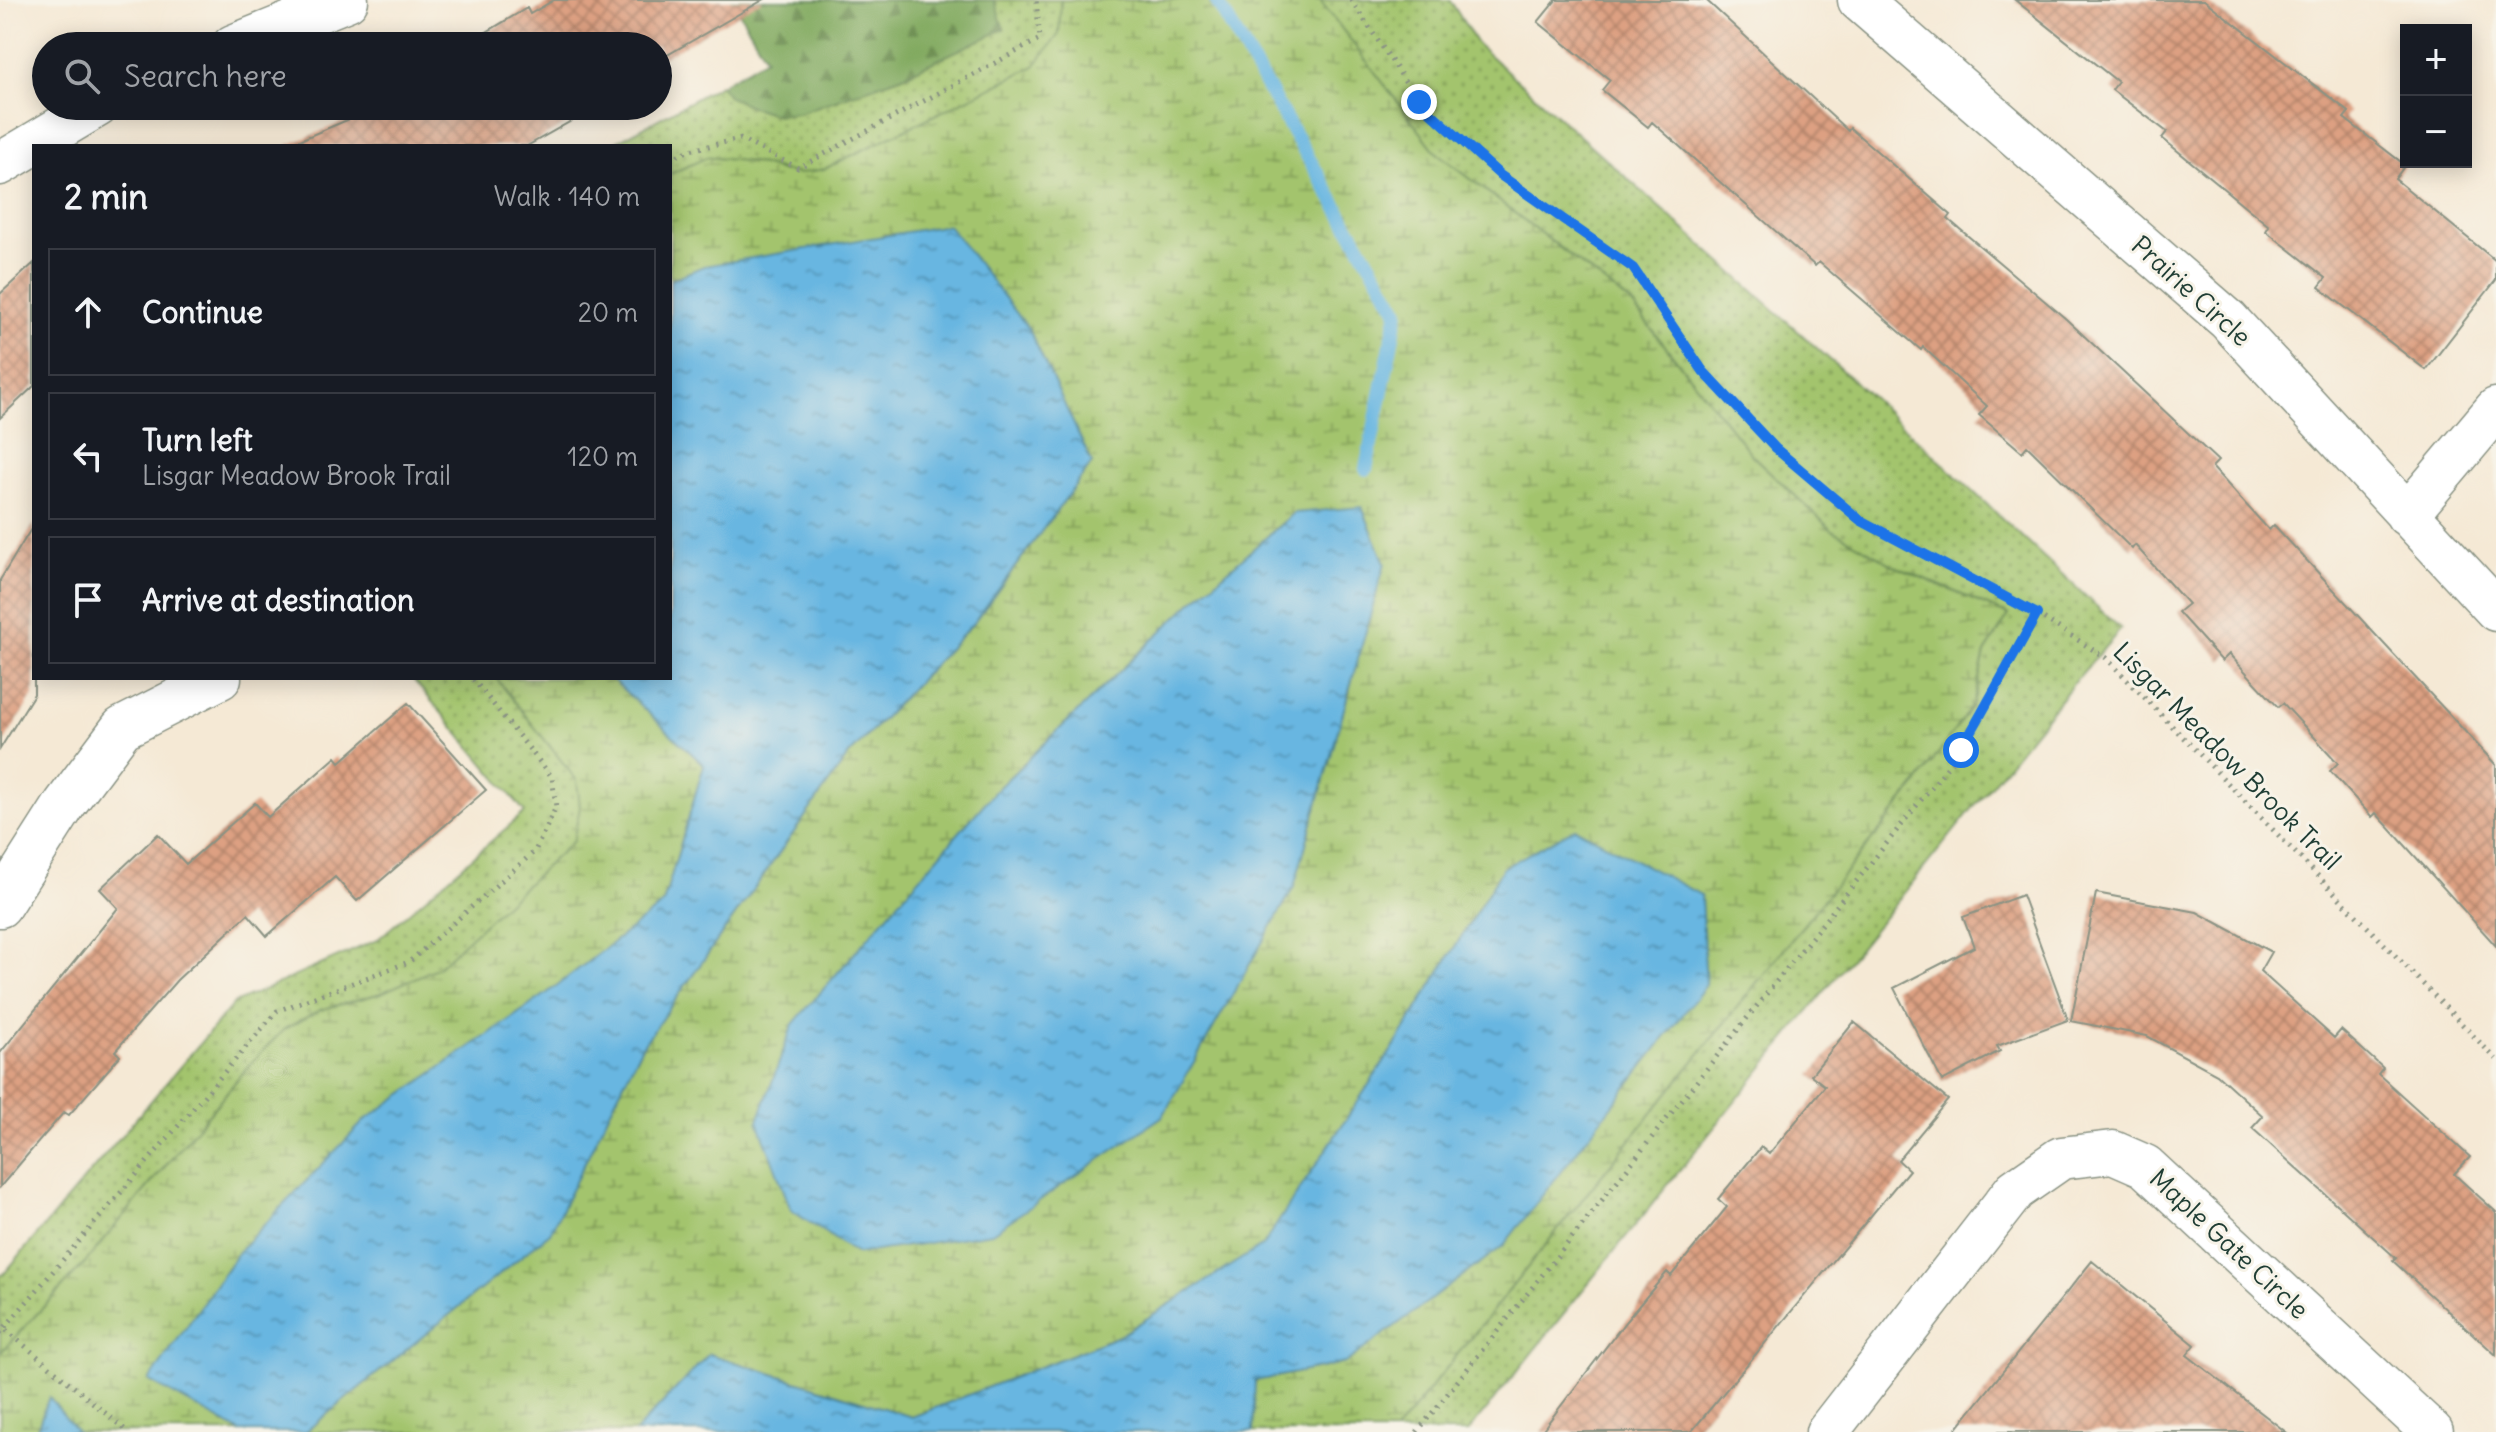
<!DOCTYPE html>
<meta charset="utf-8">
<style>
body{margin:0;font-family:Delius,sans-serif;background:#20242c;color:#f1f3f6}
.controls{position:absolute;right:24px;top:24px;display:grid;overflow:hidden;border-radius:0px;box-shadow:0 4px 20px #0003}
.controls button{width:72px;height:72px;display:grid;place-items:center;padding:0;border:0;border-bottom:2px solid #363941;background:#171b24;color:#f1f3f6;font:40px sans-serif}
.stop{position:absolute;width:24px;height:24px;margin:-18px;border:6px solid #1a73e8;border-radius:50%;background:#fff}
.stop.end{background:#1a73e8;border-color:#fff;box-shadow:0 2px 8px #0008}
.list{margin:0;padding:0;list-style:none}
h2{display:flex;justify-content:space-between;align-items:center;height:104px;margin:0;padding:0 32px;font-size:34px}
h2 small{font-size:26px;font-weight:400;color:#9ea1a6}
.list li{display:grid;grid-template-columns:52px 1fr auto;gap:24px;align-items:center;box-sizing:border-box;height:128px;margin:0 16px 16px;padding:0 16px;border:2px solid #363941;border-radius:0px}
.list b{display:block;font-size:30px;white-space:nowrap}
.list p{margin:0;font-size:26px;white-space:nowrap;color:#9ea1a6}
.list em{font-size:26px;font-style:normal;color:#9ea1a6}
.icon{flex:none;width:44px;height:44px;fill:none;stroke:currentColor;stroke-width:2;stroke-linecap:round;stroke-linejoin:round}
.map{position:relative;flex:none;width:2496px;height:1432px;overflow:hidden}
.search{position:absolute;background:#171b24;box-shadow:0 4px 20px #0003;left:32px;top:32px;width:640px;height:88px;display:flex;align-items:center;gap:20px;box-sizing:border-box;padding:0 28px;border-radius:44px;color:#9ea1a6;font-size:30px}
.panel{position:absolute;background:#171b24;box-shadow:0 4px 20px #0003;left:32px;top:144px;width:640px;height:536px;border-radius:0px}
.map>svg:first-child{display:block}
</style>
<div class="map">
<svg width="2496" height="1432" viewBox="0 0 2496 1432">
<defs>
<pattern id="forest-firs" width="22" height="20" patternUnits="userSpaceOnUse" patternTransform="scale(2)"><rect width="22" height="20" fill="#82aa60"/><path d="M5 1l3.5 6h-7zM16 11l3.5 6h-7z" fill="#6a8c50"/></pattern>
<pattern id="wetland-marsh" width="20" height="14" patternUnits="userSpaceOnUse" patternTransform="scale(2)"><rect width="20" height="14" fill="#a3c46d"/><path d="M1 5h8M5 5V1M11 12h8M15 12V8" fill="none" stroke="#84a05a"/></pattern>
<pattern id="park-dots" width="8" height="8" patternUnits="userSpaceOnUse" patternTransform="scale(2)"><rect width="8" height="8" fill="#a3c46d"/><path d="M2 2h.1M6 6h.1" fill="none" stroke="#84a05a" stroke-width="1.8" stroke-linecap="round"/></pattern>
<pattern id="water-ripples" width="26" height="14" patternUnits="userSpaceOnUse" patternTransform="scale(2)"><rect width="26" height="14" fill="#67b6e1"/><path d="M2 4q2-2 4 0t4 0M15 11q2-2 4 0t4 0" fill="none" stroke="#5495b7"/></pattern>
<pattern id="building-cross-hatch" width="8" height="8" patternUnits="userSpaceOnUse" patternTransform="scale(2)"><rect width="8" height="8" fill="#dda082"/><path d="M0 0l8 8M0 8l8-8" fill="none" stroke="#b3846b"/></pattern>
</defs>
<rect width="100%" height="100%" fill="#f7f3e8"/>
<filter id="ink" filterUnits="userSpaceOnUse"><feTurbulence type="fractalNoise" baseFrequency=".0125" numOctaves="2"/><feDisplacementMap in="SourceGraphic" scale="16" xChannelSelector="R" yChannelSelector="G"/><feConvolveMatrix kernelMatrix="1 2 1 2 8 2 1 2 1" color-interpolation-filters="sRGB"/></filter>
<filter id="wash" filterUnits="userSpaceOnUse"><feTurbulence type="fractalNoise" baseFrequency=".006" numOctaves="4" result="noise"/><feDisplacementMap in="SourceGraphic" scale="32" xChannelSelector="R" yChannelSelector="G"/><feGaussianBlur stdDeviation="1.8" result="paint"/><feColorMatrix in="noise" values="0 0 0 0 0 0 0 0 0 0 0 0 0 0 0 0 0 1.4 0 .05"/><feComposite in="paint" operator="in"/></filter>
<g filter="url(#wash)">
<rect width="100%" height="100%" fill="#f5e9d5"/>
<path fill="url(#forest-firs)" stroke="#50744a" stroke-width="2" d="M 732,0 L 994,0 L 1005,29 L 901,77 L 799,113 L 777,115 L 752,107 L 729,97 L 720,85 L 766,58 Z"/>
<path fill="url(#wetland-marsh)" stroke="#618050" stroke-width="2" fill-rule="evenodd" d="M 1061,0 L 1320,0 L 1436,152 L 1631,303 L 1753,456 L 1831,529 L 1895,566 L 2009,615 L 1985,653 L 1973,704 L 1917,784 L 1395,1432 L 1253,1432 L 1254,1381 L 1345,1363 L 1503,868 L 1399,1039 L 1263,1246 L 1119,1336 L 912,1417 L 709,1354 L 635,1432 L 305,1432 L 550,1232 L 641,1048 L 848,756 L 975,621 L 1092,463 L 704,266 L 670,280 L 670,174 L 707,157 L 752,162 L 784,172 ZM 1294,513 L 996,790 L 1191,603 Z
M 496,678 L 611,678 L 704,765 L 663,904 L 546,994 L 149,1380 L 241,1432 L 77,1432 L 49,1397 L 36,1432 L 0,1432 L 0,1353 L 83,1265 L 251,1063 L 284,1029 L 320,1010 L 381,993 L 509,900 L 573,841 L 577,781 Z"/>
<path fill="url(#park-dots)" stroke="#618050" stroke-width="2" d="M 994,0 L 1061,0 L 1059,34 L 1035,66 L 824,169 L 797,174 L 752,162 L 707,157 L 670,174 L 670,146 L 609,146 L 720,85 L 729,97 L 752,107 L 777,115 L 799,113 L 901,77 L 1004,29 Z
M 1320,0 L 1450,0 L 1477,44 L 1866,392 L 2121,629 L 2077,679 L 1468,1432 L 1395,1432 L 1917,784 L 1973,704 L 1985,653 L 2009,615 L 1895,566 L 1831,529 L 1753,456 L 1631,303 L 1436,152 Z
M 412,678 L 496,678 L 577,781 L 580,807 L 573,841 L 437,968 L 381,993 L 320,1010 L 284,1029 L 251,1063 L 83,1265 L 0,1353 L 0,1274 L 3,1275 L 234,1003 L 377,940 L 525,812 Z"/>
<path fill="url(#water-ripples)" stroke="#437a8a" stroke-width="2" d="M 948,225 L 1029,329 L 1092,463 L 975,621 L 848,756 L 641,1048 L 550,1233 L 305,1432 L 241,1432 L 149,1381 L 239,1251 L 365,1120 L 546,994 L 663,904 L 704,765 L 611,678 L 670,678 L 670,280 L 704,266 Z
M 1362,507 L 1385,563 L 1294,887 L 1163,1116 L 992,1233 L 857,1254 L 791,1210 L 758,1121 L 793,1024 L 996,790 L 1191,603 L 1294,513 Z
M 1575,828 L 1701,895 L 1706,985 L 1503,1246 L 1345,1363 L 1255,1381 L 1253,1432 L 635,1432 L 709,1354 L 912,1417 L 1119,1336 L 1263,1245 L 1399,1039 L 1503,868 Z
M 49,1397 L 77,1432 L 36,1432 Z"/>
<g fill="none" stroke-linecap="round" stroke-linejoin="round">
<path stroke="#67b6e1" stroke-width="14" d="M 1216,0 L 1398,311 L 1366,469"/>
</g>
<g id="blocks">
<path fill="url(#building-cross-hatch)" d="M 554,0 L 763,0 L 662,58 L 658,46 L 463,46 L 527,8 L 530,14 Z
M 1556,0 L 1706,0 L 1848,131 L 1850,128 L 1951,215 L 1948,219 L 2066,319 L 2218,461 L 2212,467 L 2269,530 L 2274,525 L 2496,765 L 2496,946 L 2376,813 L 2372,817 L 2330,771 L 2338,763 L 2283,703 L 2278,707 L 2229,654 L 2222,661 L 2178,612 L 2188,604 L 2135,545 L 2132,549 L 2027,446 L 2022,452 L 1979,415 L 1987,406 L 1923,347 L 1921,350 L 1819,262 L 1815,266 L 1652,122 L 1648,127 L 1602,90 L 1610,80 L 1538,22 Z
M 2015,0 L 2204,0 L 2349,112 L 2344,118 L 2405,165 L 2395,179 L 2496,261 L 2496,280 L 2426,370 L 2319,287 L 2326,278 L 2266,231 L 2269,226 L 2162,138 L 2167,132 L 2112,90 L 2118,82 Z
M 380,106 L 584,106 L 587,112 L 527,146 L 286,146 Z
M 34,263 L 34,386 L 0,418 L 0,294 Z
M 34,524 L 34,694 L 0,749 L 0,580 Z
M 408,703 L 486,790 L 357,901 L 335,877 L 267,936 L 248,914 L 177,980 L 115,1051 L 120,1056 L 69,1115 L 64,1112 L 0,1187 L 0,1053 L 118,908 L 100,889 L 158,834 L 186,864 L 255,803 L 268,817 L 336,757 L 340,762 Z
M 2096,893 L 2197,912 L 2271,952 L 2260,971 L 2334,1038 L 2341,1030 L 2383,1068 L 2378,1074 L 2470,1157 L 2454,1174 L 2496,1212 L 2496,1355 L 2393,1261 L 2396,1258 L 2252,1128 L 2263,1116 L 2217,1074 L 2147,1036 L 2071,1021 Z
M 2022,895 L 2068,1020 L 1997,1046 L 2000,1051 L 1942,1081 L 1894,988 L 1974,947 L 1963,917 Z
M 1854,1022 L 1948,1100 L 1898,1160 L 1909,1170 L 1691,1432 L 1541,1432 L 1626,1321 L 1667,1272 L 1671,1276 L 1727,1207 L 1718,1199 L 1761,1147 L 1769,1154 L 1825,1086 L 1811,1075 Z
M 2092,1261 L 2195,1345 L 2187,1355 L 2286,1432 L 1954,1432 Z"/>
</g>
</g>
<g filter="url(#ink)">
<use href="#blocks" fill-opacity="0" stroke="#8a9384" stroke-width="2"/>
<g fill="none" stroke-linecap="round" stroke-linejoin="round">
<defs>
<path id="minor" d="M 1859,0 L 2228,320 L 2496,610
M 233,46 L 347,0
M 0,164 L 97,106
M 2407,515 L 2496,409
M 0,906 L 65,804 L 122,728 L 220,678
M 1827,1432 L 2015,1190 L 2061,1158 L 2113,1152 L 2145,1166 L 2432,1432"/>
</defs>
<use href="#minor" stroke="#8a9384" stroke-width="45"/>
<path stroke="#8a9384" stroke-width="5" stroke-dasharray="2 6" stroke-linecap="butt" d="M 1351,0 L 1419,102 L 1500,175 L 1633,268 L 1703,371 L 1775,448 L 1860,520 L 2037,614 L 2106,658 L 2496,1059
M 670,159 L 690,150 L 740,139 L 798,168 L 1040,39 L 1036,0
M 0,1325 L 128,1432
M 0,1333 L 277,1011 L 409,962 L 535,851 L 556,807 L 552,777 L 472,678
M 1417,1432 L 1961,750 L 2037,614"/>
<use href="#minor" stroke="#fff" stroke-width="42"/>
</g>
</g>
<g fill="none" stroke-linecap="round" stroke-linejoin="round" filter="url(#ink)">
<path stroke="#1a73e8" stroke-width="10" d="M 1419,102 L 1500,175 L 1633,268 L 1703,371 L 1775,448 L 1860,520 L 2037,614 L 1961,750"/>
</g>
<g text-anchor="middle" stroke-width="6" stroke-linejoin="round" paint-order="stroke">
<g font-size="26" fill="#1f3d34" stroke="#f7f3e8">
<text transform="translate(2191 291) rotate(42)" y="9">Prairie Circle</text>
<text transform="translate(2227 756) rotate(45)" y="9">Lisgar Meadow Brook Trail</text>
<text transform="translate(2229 1244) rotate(43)" y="9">Maple Gate Circle</text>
</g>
</g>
</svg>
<div class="controls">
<button>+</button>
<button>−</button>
</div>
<div class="stop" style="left:1961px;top:750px"></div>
<div class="stop end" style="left:1419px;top:102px"></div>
<div class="search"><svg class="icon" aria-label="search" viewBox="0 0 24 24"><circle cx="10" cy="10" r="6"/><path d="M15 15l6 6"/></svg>Search here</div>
<section class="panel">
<h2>2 min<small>Walk · 140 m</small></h2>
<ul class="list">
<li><svg class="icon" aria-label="ahead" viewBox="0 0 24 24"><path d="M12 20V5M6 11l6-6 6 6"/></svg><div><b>Continue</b></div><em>20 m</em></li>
<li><svg class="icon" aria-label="left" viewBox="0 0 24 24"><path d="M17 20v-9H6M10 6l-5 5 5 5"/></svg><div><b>Turn left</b><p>Lisgar Meadow Brook Trail</p></div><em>120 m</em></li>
<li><svg class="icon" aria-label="arrive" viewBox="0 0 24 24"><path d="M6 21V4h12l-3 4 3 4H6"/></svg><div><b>Arrive at destination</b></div></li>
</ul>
</section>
</div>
